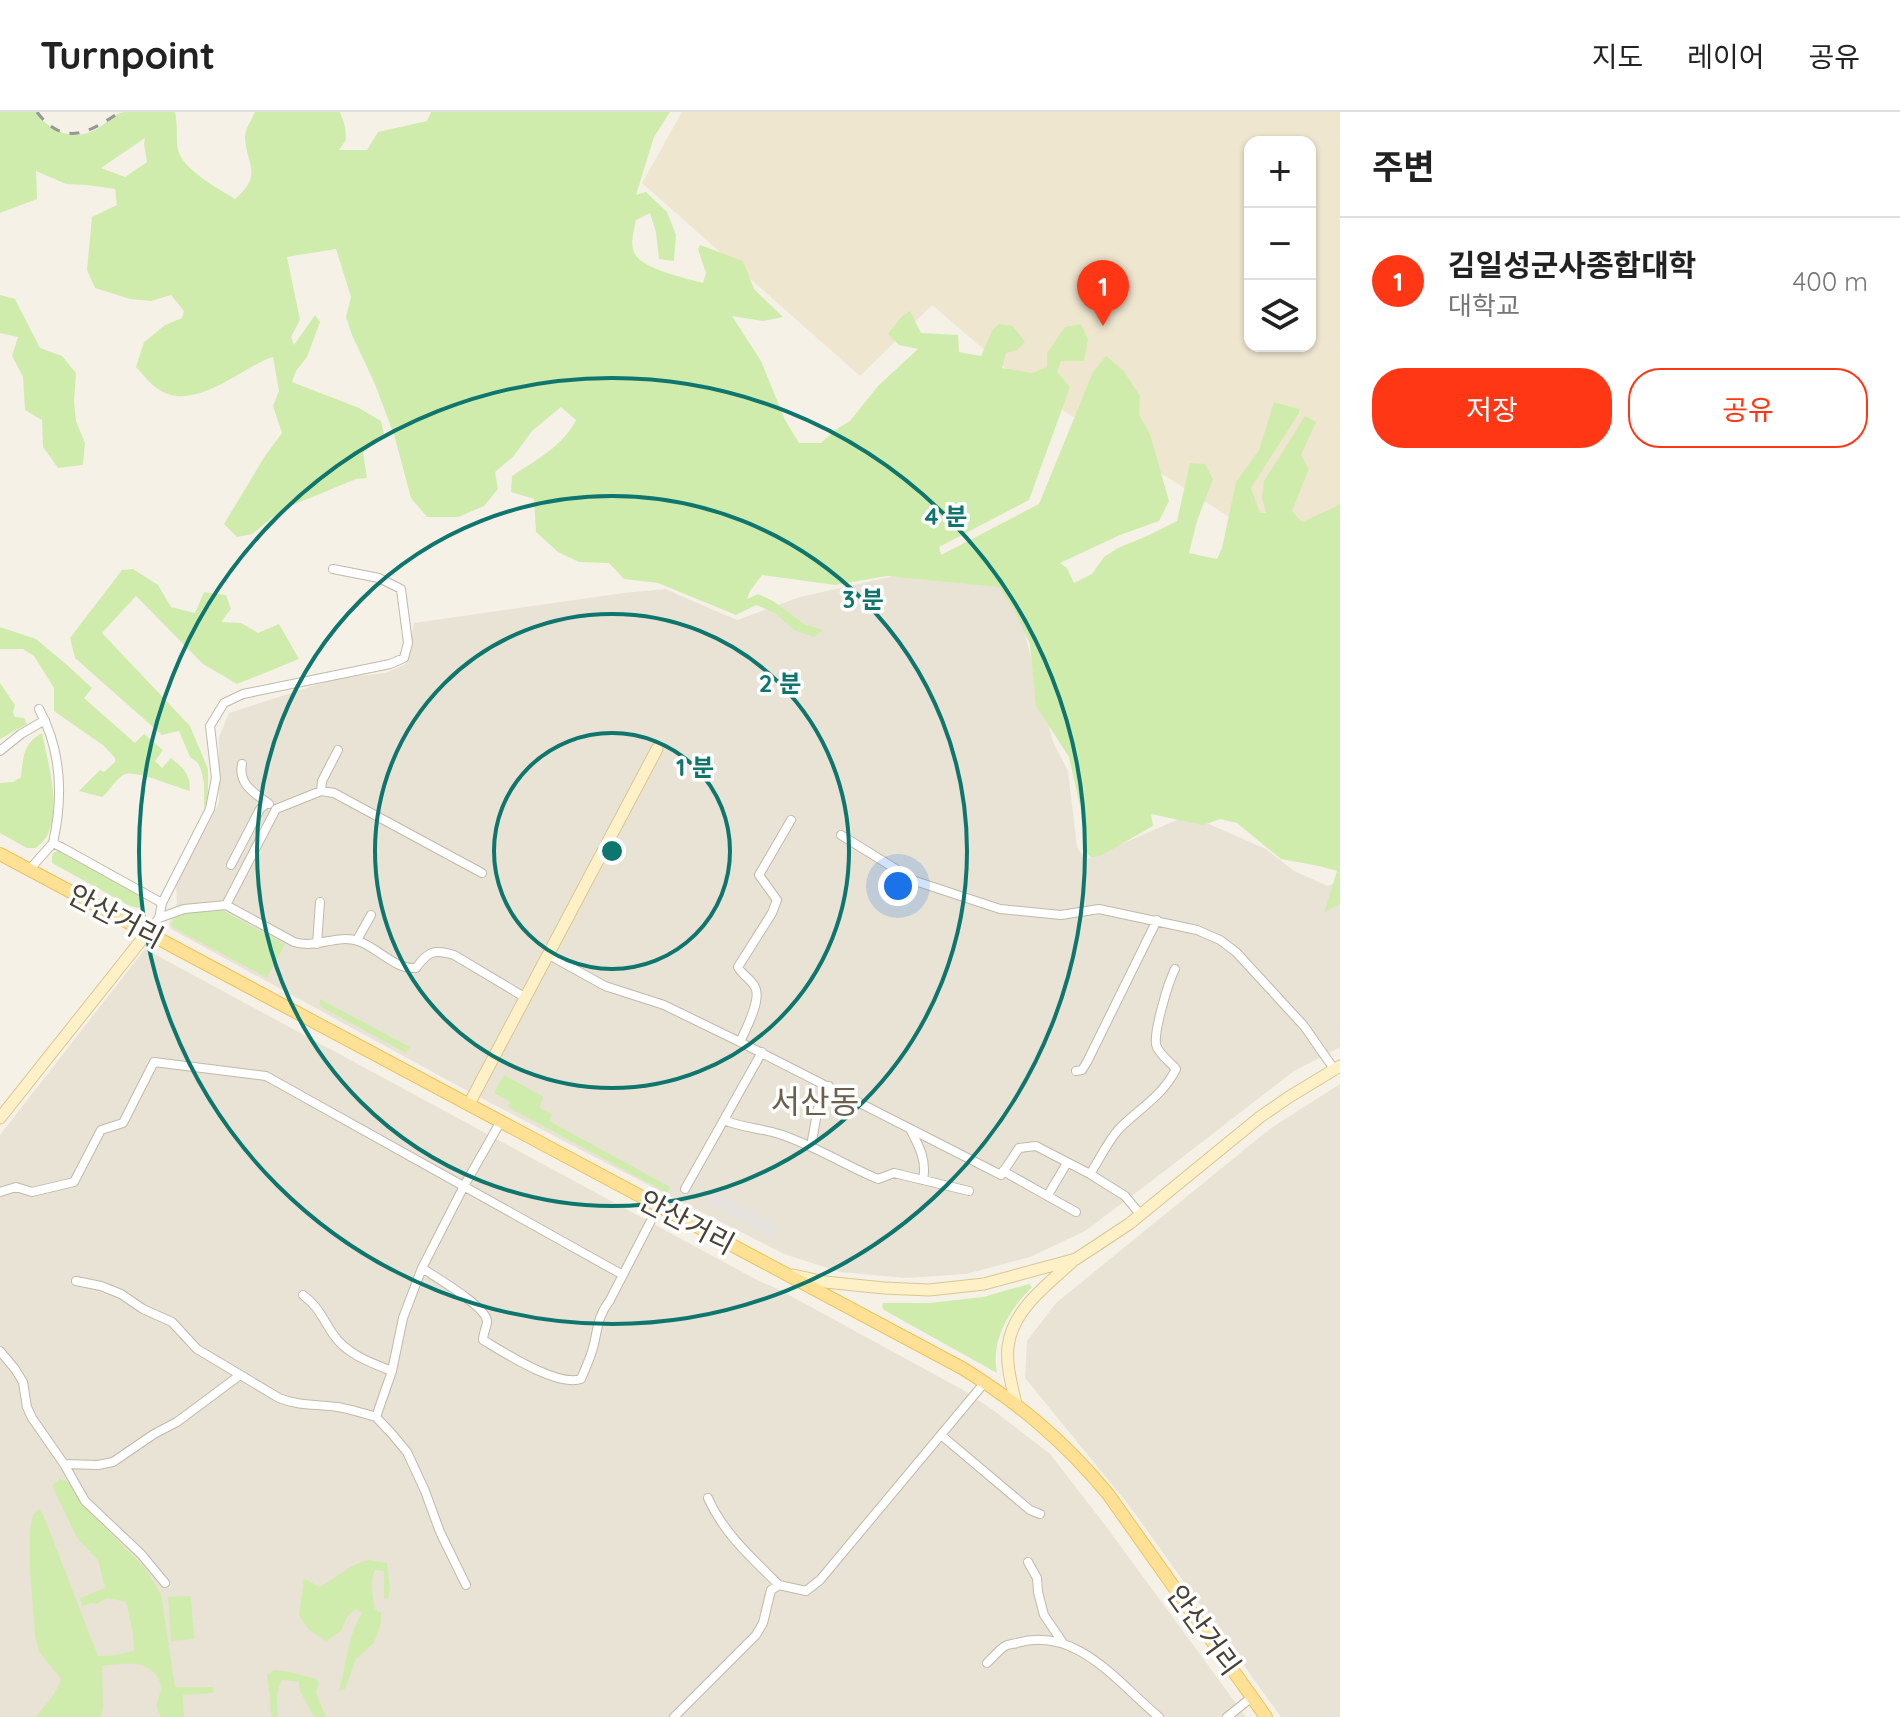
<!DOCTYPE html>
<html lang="ko">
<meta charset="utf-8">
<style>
body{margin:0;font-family:Quicksand,"Noto Sans KR",sans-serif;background:#f6f6f6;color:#222}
.controls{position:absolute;right:24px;top:24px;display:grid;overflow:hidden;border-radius:16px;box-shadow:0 2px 6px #0004}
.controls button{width:72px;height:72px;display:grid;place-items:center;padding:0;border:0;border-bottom:2px solid #e0e0e0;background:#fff;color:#222;font:40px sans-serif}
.you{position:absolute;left:898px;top:774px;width:28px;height:28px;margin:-20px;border:6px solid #fff;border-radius:50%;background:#1a73e8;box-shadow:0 0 0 12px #1a73e833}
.badge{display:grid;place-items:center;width:52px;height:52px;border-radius:50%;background:#ff3714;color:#fff;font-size:26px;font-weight:700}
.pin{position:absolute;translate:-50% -66px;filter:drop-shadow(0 2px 4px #0008)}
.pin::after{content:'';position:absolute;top:42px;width:28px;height:24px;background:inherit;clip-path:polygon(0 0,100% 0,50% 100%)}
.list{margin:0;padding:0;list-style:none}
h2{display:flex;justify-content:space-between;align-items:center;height:104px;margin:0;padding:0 32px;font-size:34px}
h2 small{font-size:26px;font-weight:400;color:#767676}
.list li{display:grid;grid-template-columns:52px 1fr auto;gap:24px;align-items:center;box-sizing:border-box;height:128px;padding:0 32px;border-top:2px solid #e0e0e0}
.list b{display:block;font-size:30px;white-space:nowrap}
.list p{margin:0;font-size:26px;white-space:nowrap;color:#767676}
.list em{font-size:26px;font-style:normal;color:#767676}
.actions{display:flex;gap:16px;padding:24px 32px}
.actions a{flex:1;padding:18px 0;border:2px solid #ff3714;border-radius:32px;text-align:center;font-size:28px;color:#ff3714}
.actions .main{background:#ff3714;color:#fff}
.icon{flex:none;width:44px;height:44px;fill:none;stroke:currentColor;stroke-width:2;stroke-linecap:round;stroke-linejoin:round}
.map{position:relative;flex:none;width:1340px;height:1605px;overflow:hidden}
header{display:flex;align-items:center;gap:48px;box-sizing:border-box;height:112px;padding:0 40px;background:#fff;border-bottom:2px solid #e0e0e0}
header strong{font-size:38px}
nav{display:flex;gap:44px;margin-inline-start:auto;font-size:28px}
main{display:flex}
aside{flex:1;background:#fff}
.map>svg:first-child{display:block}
</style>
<header>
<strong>Turnpoint</strong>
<nav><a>지도</a><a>레이어</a><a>공유</a></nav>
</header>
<main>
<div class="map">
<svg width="1340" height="1605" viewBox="0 0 1340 1605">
<rect width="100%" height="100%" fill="#f5f1e7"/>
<path fill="#e9e3d5" d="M 921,458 L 992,467 L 1015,484 L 1053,630 L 1068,659 L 1077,735 L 1085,748 L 1188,703 L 1266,737 L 1294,759 L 1328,774 L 1340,769 L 1340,935 L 1294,959 L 1149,1071 L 1085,1119 L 1030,1145 L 966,1162 L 906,1166 L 840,1160 L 784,1142 L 666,1082 L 462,976 L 171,817 L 169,812 L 177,791 L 176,773 L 219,691 L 219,625 L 229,601 L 325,570 L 348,565 L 386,561 L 406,552 L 414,511 L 624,481 L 665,477 L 737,508 L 800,485 Z
M 145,837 L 759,1169 L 778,1177 L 963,1278 L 993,1298 L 1050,1342 L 1105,1413 L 1246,1605 L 0,1605 L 0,1023 Z
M 1340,972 L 1340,1605 L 1281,1605 L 1128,1392 L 1025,1266 L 1027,1229 L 1056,1191 L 1271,1016 Z"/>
<path fill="#efe6d0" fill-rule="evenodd" d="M 682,0 L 1340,0 L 1340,443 L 1251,419 L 1031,278 L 932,193 L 860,264 L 642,71 ZM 1250,30 L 1310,30 L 1310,234 L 1250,234 Z"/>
<path fill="#d0ecad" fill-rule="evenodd" d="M 0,0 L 36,0 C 50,20 74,30 97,17 C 105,12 114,2 124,0 C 136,0 162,0 175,0 C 178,12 176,27 178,38 C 184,59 218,76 235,87 C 264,62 246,53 245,25 C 245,17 252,7 255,0 L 340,0 L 345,14 L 346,28 L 339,38 L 367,38 L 378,20 L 427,9 L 431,0 L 670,0 L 654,25 L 636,83 L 646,80 L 667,100 L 676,123 L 674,149 L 659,147 L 656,120 L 650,101 L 636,108 C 634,118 630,130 634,140 C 640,157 686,166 703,171 L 706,161 L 698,137 L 700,133 L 743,149 L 754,177 L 783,205 L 763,209 L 732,204 L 761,249 L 785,308 L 799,331 L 821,331 L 835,318 L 850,309 L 878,274 L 918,237 L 899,233 L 888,222 L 902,204 L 910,199 L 921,221 L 958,223 L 959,240 L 981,244 L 992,219 L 999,212 L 1013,214 L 1025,230 L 1017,238 L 1006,241 L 1002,256 L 1032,261 L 1047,255 L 1047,241 L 1065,215 L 1081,212 L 1088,227 L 1084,249 L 1061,249 L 1057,260 L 1070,275 L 1029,388 L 939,435 L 941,443 L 1039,392 L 1093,260 L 1106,244 L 1123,258 L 1140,284 L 1139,303 L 1150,322 L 1169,389 L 1159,409 L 1120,423 L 1060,451 L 1067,456 L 1074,471 L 1092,462 L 1104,445 L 1118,436 L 1149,423 L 1177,409 L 1190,351 L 1205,352 L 1213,367 L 1197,409 L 1189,441 L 1217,447 L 1222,436 L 1236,370 L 1259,338 L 1274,290 L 1299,297 L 1299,301 L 1251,376 L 1260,401 L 1266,401 L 1262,386 L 1264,369 L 1305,304 L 1316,310 L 1301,343 L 1309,357 L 1292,399 L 1302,410 L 1335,395 L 1340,391 L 1340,791 L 1324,801 L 1337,759 L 1319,754 L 1281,747 L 1237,711 L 1220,707 L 1203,713 L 1151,702 L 1153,714 L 1102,743 L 1092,746 L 1084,739 L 1083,707 L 1069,645 L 1036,594 L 1030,532 L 1014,498 L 999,475 L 887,464 L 835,473 L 762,463 L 750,479 L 747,487 L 758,482 L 773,489 L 804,512 L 823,518 L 814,525 L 794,518 L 775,501 L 756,493 L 736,503 L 658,471 L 624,467 L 609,451 L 579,450 L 558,440 L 536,420 L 534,387 L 511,380 L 512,364 C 536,348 563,334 576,308 L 561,295 L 532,319 L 513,345 L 495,360 L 498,377 L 484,394 L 458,405 L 427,405 L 411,386 L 395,326 L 375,272 L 352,223 L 346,205 L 351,185 L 336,137 L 287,145 L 300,208 L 291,225 L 294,233 L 315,203 L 320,210 L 307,245 L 296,259 L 292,270 L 359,296 L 381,309 L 384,322 L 363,341 L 367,366 L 356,367 L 283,397 L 252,422 L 237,425 L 224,412 L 265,344 L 282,321 L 273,294 L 279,279 L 273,245 C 241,255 194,302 158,277 C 150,272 143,262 136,255 L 144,230 L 165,213 L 182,206 L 184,199 L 171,183 L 151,189 L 130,187 L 95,176 L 87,158 L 92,105 L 117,93 L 115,77 L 87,73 L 66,72 L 36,59 L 37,87 L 0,101 ZM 145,26 L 144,32 L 147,50 L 125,65 L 101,56 Z
M 0,183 L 15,187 L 40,236 L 62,244 L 76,261 L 74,289 L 76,309 L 85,331 L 83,353 L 58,356 L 43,335 L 42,308 L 25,298 L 23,265 L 12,244 L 18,225 L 0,221 Z
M 133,457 L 158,473 L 171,495 L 195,501 L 204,480 L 226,483 L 231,497 L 221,510 L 241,511 L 258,521 L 279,512 L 299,547 L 237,572 L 203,552 L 136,484 L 102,521 L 190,614 L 208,657 L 208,682 L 204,699 L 204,671 L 201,658 L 198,651 L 190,645 L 179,619 L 162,623 L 75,546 L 70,526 L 122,458 Z
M 0,515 L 36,527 L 66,552 L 92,576 L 84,586 L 135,631 L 144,622 L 163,638 L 155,649 L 162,656 L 171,646 C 184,657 190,661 190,679 C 176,675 136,658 125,662 C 116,666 110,679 102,685 L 79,679 L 100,658 L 104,660 L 115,650 L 115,646 L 104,634 L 54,599 L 54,576 L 34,544 L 23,537 L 0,537 Z
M 0,571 L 15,593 L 13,600 L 15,605 L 24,606 L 27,612 L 0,627 Z
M 42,621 C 48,652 61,692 48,722 C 46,727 41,731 36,736 L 27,736 L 0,721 L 0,671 L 13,670 L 21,665 C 23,646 23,631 42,621 Z
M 58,739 L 132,779 L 140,785 L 143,795 L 138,796 L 130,794 L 52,751 L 52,744 L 54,740 Z
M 223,799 L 285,832 L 267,866 L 172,815 L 171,812 L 178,801 Z
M 320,887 L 410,935 L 406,941 L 323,896 L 319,892 Z
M 504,963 L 544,985 L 539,995 L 552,1002 L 549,1009 L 670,1075 L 667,1081 L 508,995 L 510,990 L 494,981 Z
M 1029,1172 L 1032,1175 C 1010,1197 990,1228 997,1261 L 884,1198 L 882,1195 L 883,1191 L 929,1191 L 983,1185 Z
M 59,1367 L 67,1369 L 87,1397 L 144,1455 L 161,1482 L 175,1575 L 213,1575 L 214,1581 L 183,1583 L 184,1605 L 161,1605 C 154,1595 157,1592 160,1581 C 162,1575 160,1569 156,1563 C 144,1547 120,1552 102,1554 L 103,1595 L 101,1605 L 35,1605 C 46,1593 56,1582 61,1567 L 39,1540 L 35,1523 L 30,1460 L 30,1418 L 33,1403 L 39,1397 L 43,1402 L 98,1544 L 116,1543 L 134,1539 L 133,1522 L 126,1490 L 107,1486 L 96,1492 L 92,1491 L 82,1494 L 80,1486 L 105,1476 L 98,1448 L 77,1426 L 52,1374 Z
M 370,1448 L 387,1451 L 390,1478 L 388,1487 L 384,1486 L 384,1459 L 375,1458 C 369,1470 373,1485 375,1497 L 381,1501 L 381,1511 L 374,1531 L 356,1547 L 345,1577 L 339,1578 C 347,1551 347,1525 362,1501 L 356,1497 L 348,1503 L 341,1519 L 326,1529 L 308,1517 L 299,1503 L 304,1466 L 319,1475 C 337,1467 349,1451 370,1448 Z
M 191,1484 L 194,1527 L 171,1529 L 168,1485 Z
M 274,1558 L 291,1560 L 307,1565 L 315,1566 L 319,1571 L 316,1581 L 326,1605 L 314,1605 L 299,1577 L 299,1570 L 282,1568 C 275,1580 277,1592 278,1605 L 271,1605 L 270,1586 L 267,1563 Z"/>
<path fill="#e6e3df" d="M 712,1077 L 780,1114 L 773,1126 L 705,1089 Z"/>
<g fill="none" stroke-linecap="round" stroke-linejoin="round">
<defs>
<path id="street" d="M 39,597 C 62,639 63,686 53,731
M 0,639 L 21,622 L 45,608
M 242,652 C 238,672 254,681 269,692
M 321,679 L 322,669 L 338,638
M 841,723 L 915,769 L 1000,797 L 1061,803 L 1099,797 L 1197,818 L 1220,828 L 1236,840 L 1304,914 L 1334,957
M 231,753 L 260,697 L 267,691
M 29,758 L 53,731 L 63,736 L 162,791 L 159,806 L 147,821
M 162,791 L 210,697 L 216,666 L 210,614 L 224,591 L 243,582 L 390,552 L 404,546 L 408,531 L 401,477 L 379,466 L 333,457
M 226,793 L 276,697 L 321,679 L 334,681 L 482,761
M 159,806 L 184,797 L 226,793 L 294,830 C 315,837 337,822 358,829 C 377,835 395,858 416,856 C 428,839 434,837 454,843 L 526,886
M 357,828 L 371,803
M 317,832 L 320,790
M 549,843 L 605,874 L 664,893 L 740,930 L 1001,1063 L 1019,1036 L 1036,1034 L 1090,1062 L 1125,1084 L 1140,1102
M 740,930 C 746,917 762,887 755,875 C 751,867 742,863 738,855 L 772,801 L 777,788 L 759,763 L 791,708
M 1076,959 L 1082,958 L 1087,950 L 1157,808
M 724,1008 C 742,1016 761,1016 779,1022 C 814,1033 844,1053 878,1067 L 894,1061 L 969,1079
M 910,1017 C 919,1034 927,1048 923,1068
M 811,1034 L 818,996 L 829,974
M 1003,1059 L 1076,1100
M 1090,1062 C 1099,1048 1107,1031 1118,1018 C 1137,998 1163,984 1176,957 C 1170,950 1157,940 1156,932 C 1154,918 1168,871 1175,857
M 685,1077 L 762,940
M 0,1080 L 16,1075 L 32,1080 L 74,1070 L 101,1018 L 123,1011 L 154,950 L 266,964 L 623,1163
M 1048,1083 L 1067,1051
M 422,1156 C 435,1165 486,1194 487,1209 C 487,1215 483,1221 483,1228 C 505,1241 557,1275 581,1267 C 585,1257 590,1247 593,1236 C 598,1217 597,1205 610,1188 L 658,1095
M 76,1169 L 101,1174 L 121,1182 L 143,1197 L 172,1210 L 197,1237 L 279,1286 C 298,1294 317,1292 337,1295 C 350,1297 363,1301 376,1305
M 303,1183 C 319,1195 322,1206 333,1222 C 346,1242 371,1251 392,1259
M 0,1239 L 15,1257 L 23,1270 L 27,1295 L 32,1306 L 64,1352 L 85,1389 L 141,1442 L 165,1471
M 941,1323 L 1030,1398 L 1040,1402
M 64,1352 L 98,1353 L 113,1350 L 154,1322 L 177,1310 L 240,1263
M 708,1386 C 724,1422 752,1446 779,1473
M 1028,1450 L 1037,1466 L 1038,1480 L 1044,1503 L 1063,1531
M 466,1473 L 440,1420 L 425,1379 L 407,1340 L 392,1322 L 376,1305 L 392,1259 L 403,1206 L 422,1156 L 464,1074 L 501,1009
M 987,1551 C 992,1546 999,1538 1005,1534 C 1009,1532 1013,1532 1017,1531 C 1076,1513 1119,1572 1159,1605
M 674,1605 L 756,1523 L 763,1511 L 771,1478 L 779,1473 L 806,1479 L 820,1468 L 985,1270
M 1227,1605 L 1252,1585"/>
<path id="secondary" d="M 469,992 L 657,637
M 0,1006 L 147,821
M 793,1163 L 825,1170 L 884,1176 L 929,1178 L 984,1172 L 1076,1147 L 1129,1112 L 1260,1005 L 1289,985 L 1340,954
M 1016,1292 C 1012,1274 1006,1254 1008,1235 C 1012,1198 1047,1173 1072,1150"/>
<path id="primary" d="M 0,742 L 962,1256 C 1019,1291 1065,1330 1108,1382 L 1266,1605"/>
</defs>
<use href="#street" stroke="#c1b9a9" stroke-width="10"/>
<use href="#secondary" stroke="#d9c693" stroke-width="13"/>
<use href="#primary" stroke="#edc25d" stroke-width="14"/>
<use href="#street" stroke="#fff" stroke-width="8"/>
<use href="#secondary" stroke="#fff1c7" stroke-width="11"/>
<use href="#primary" stroke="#ffe196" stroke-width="12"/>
<path stroke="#979797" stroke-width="3" stroke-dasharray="10 10" stroke-linecap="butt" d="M 37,0 C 64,36 90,20 120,0"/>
</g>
<g fill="none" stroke="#0f766e" stroke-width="4">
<circle cx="612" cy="739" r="118"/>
<circle cx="612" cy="739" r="237"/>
<circle cx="612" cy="739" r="355"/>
<circle cx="612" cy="739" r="473"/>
</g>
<g text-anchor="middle" stroke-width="7" stroke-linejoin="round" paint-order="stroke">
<g font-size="28" fill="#494135" stroke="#fff">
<text transform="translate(116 804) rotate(28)" y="10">안산거리</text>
<text transform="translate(687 1110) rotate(28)" y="10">안산거리</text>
<text transform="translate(1204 1518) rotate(54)" y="10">안산거리</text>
</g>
<g font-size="32" fill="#6c5f4c" stroke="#fff">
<text x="815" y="1001">서산동</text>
</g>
</g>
<circle cx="612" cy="739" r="12" fill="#0f766e" stroke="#fff" stroke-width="4"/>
<g font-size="24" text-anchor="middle" font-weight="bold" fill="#0f766e" stroke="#fff" stroke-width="7" stroke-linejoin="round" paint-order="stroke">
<text x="946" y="413">4 분</text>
<text x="863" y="496">3 분</text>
<text x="780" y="580">2 분</text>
<text x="695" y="664">1 분</text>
</g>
</svg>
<div class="controls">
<button>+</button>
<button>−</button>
<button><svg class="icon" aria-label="layers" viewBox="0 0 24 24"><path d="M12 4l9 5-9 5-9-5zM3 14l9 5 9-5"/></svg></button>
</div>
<div class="you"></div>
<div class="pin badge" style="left:1103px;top:214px">1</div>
</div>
<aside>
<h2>주변<small></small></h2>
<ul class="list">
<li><span class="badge">1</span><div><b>김일성군사종합대학</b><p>대학교</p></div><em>400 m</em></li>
</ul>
<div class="actions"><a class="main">저장</a><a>공유</a></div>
</aside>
</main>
